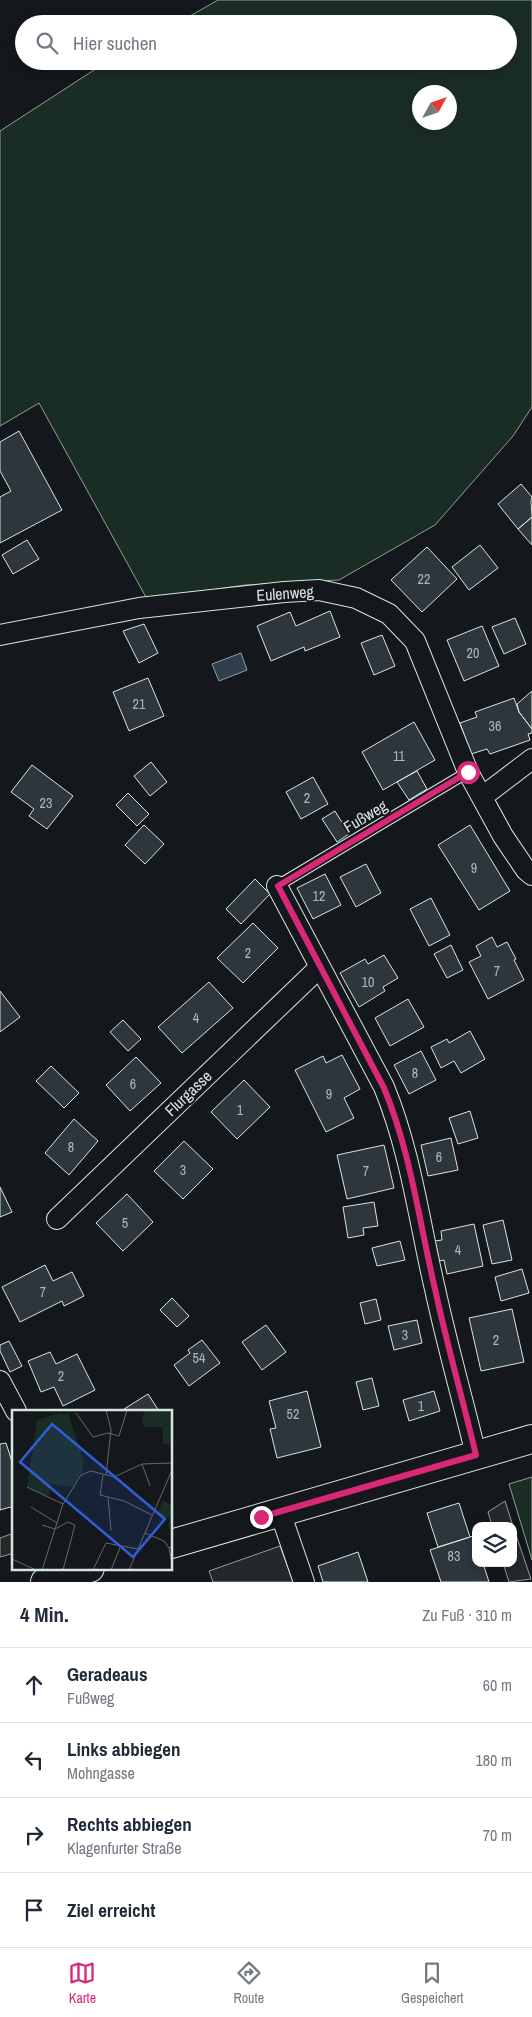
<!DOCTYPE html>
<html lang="de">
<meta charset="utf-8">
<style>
body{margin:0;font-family:"Archivo Narrow",sans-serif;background:#f6f6f7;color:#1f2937}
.controls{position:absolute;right:15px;bottom:15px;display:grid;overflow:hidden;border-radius:10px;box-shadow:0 2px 12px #0003}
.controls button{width:45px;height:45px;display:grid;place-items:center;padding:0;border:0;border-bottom:1px solid #e0e1e3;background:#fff;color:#1f2937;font:25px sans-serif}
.compass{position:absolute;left:412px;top:85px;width:45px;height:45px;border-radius:50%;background:#fff;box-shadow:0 2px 12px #0003;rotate:50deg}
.stop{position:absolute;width:15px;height:15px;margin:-11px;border:4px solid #db2777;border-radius:50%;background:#fff}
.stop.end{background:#db2777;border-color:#fff;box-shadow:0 1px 5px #0008}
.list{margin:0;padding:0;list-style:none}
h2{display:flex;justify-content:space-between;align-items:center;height:65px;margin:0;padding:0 20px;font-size:21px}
h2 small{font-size:16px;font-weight:400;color:#747a83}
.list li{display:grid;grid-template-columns:32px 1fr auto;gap:15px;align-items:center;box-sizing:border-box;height:75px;padding:0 20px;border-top:1px solid #e0e1e3}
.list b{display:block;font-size:19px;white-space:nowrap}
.list p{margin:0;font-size:16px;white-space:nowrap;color:#747a83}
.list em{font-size:16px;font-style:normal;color:#747a83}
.icon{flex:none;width:28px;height:28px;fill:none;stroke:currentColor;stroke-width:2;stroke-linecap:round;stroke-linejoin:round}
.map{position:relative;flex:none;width:532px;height:1582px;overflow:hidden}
.search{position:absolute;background:#fff;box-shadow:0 2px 12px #0003;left:15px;right:15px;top:15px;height:55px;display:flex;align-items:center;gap:12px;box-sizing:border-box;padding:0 18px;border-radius:28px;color:#747a83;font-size:19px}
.sheet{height:365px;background:#fff}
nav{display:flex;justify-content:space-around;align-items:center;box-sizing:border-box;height:70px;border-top:1px solid #e0e1e3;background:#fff;font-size:14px;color:#747a83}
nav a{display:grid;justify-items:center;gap:2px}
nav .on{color:#db2777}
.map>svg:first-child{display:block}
</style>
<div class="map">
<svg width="532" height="1582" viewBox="0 0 532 1582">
<rect width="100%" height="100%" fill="#14181c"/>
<path fill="#1a2d24" stroke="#939e99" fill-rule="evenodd" d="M 218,0 L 532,0 L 532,407 L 513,436 L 435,525 L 339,580 L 245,585 L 147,599 L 39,403 L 0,426 L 0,131 L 108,61 L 508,61 L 508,24 L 176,24 ZM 420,92 L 450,92 L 450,122 L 420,122 Z
M 532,1477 L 532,1560 L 509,1484 Z"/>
<path fill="#24282b" stroke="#939e99" d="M 505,1501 L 513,1526 L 492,1526 L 488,1512 Z
M 513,1526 L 531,1579 L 509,1582 L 503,1563 L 513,1563 Z
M 14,1533 L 14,1553 L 0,1557 L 0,1538 Z
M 280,1546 L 293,1582 L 213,1582 L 209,1571 Z"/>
<path fill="#2f3f4d" stroke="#939e99" d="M 241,653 L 247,670 L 219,681 L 212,664 Z"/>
<path fill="#2c363c" stroke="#d8e6dc" d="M 19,431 L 62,510 L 0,543 L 0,497 L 11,491 L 0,471 L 0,442 Z
M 521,484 L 532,497 L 531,501 L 532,517 L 518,529 L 498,504 Z
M 532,517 L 532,545 L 518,529 Z
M 27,540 L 39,559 L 13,574 L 2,555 Z
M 480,545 L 498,568 L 469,590 L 452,567 Z
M 427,547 L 457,579 L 422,612 L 391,580 Z
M 330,611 L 340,637 L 305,651 L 304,647 L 271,661 L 257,626 L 290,612 L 296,626 Z
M 515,618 L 526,644 L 504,654 L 492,627 Z
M 144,624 L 158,653 L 139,663 L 123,631 Z
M 482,626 L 499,666 L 464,681 L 447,640 Z
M 382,635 L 395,666 L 374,675 L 361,643 Z
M 148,678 L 164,716 L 129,731 L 113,692 Z
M 532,691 L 532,729 L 519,712 L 517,704 Z
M 514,698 L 519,712 L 532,729 L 532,733 L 528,734 L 530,740 L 490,754 L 487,749 L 471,754 L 460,723 L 477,717 L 475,712 Z
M 414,722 L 435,760 L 383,790 L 362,752 Z
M 151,762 L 167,782 L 150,796 L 134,776 Z
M 32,765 L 73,796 L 47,829 L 29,816 L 34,809 L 11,792 Z
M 417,771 L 427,789 L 409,800 L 397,782 Z
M 313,777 L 328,804 L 301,819 L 286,792 Z
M 128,793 L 149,814 L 137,826 L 116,805 Z
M 335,811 L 349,834 L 337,842 L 322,819 Z
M 144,825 L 164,844 L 145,864 L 125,845 Z
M 470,825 L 510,891 L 479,910 L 438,845 Z
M 366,864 L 381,893 L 356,907 L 340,877 Z
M 325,874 L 341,905 L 313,919 L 297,888 Z
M 255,879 L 270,894 L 241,924 L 226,909 Z
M 431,898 L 450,935 L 429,946 L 410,909 Z
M 253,923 L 278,948 L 243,983 L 217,958 Z
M 492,937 L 497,947 L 507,942 L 516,959 L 514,960 L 524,980 L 488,999 L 469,962 L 481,956 L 476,946 Z
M 451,945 L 463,970 L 447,978 L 434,954 Z
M 384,955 L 398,978 L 383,987 L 385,991 L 359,1007 L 340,973 L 365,959 L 368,964 Z
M 209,982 L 233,1008 L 182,1053 L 158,1027 Z
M 0,991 L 20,1017 L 0,1032 Z
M 408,999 L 424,1027 L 390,1046 L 375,1018 Z
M 123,1020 L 141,1039 L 128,1051 L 110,1032 Z
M 470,1031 L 485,1059 L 461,1073 L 454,1061 L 441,1068 L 431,1047 L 447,1039 L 449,1043 Z
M 421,1051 L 436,1080 L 409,1094 L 394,1065 Z
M 342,1055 L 360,1089 L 344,1098 L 354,1118 L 326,1132 L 295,1070 L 323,1056 L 326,1063 Z
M 136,1057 L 161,1083 L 130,1111 L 106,1085 Z
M 51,1066 L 79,1093 L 64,1108 L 36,1081 Z
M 244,1080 L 270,1107 L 237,1139 L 211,1112 Z
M 470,1111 L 478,1138 L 458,1144 L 449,1118 Z
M 74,1119 L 98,1141 L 69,1175 L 45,1153 Z
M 451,1138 L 458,1170 L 428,1176 L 421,1145 Z
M 184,1141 L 213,1169 L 183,1199 L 154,1171 Z
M 384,1145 L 394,1188 L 347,1199 L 337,1155 Z
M 0,1187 L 12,1212 L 0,1217 Z
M 127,1194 L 153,1222 L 123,1251 L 96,1223 Z
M 374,1202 L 378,1226 L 363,1228 L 364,1235 L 348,1238 L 343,1207 Z
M 503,1220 L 512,1260 L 492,1264 L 483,1225 Z
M 474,1224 L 483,1266 L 447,1274 L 444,1260 L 439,1261 L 435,1241 L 442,1240 L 441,1231 Z
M 400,1241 L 405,1260 L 377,1266 L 372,1248 Z
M 45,1265 L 53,1281 L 72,1272 L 84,1296 L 64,1306 L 62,1301 L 20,1322 L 2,1287 Z
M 522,1269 L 529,1293 L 501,1301 L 495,1277 Z
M 172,1298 L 189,1316 L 177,1327 L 160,1310 Z
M 376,1299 L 381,1320 L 365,1324 L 360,1303 Z
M 512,1309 L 524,1362 L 481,1371 L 469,1318 Z
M 417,1320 L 422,1343 L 394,1350 L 388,1326 Z
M 266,1325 L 286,1352 L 262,1370 L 242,1342 Z
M 202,1340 L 220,1363 L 189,1386 L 174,1365 L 190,1353 L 188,1350 Z
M 9,1341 L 22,1366 L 10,1372 L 0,1351 L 0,1345 Z
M 50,1352 L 56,1364 L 77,1354 L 95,1390 L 63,1406 L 54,1387 L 41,1392 L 28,1361 Z
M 372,1378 L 379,1406 L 363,1410 L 356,1382 Z
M 307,1391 L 321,1447 L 277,1458 L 270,1429 L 276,1428 L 269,1401 Z
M 434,1391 L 440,1411 L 409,1421 L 403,1400 Z
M 148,1394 L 159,1411 L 121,1411 Z
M 6,1443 L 14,1468 L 14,1506 L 0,1510 L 0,1444 Z
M 459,1503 L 470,1537 L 438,1547 L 427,1513 Z
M 473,1536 L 476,1543 L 476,1563 L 483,1563 L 489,1582 L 441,1582 L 430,1550 Z
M 358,1552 L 368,1582 L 323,1582 L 318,1566 Z"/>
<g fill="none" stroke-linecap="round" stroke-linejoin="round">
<defs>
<path id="lane" d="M 277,886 L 468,772"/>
<path id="street" d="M 0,635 L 139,608 L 284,592 L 319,590 L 356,598 L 389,614 L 415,641 L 468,772 L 503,836 L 526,870 L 532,875
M 482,797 L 532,759
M 277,886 L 384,1087 C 411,1153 419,1221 435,1289 C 447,1345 463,1400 476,1455
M 57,1219 L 320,967
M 0,1381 L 16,1411
M 280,1512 L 304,1582"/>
<path id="primary" d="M 171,1544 L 532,1439
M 45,1582 L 90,1568"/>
</defs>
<use href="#lane" stroke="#d8e6dc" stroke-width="12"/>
<use href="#street" stroke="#d8e6dc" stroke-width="22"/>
<use href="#primary" stroke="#d8e6dc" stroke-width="30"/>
<use href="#lane" stroke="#14181c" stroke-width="10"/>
<use href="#street" stroke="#14181c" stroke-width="20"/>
<use href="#primary" stroke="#14181c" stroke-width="28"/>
</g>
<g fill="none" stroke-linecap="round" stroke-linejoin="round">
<path stroke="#db2777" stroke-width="6" d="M 261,1517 L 476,1455 C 463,1400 447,1345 435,1289 C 419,1221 411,1153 384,1088 L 278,886 L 468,772"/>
</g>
<g text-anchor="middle" stroke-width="4" stroke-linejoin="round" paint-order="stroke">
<g font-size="14" fill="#adbab4">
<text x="424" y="584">22</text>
<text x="473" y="658">20</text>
<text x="139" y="709">21</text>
<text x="495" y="731">36</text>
<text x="399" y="761">11</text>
<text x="307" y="803">2</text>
<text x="46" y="808">23</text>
<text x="474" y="873">9</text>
<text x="319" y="901">12</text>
<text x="248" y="958">2</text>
<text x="497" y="976">7</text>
<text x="368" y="987">10</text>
<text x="196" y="1023">4</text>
<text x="415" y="1078">8</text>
<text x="133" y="1089">6</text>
<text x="329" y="1099">9</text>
<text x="240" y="1115">1</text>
<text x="71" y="1152">8</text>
<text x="439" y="1162">6</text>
<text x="183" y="1175">3</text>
<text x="366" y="1176">7</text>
<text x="125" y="1228">5</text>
<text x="458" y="1255">4</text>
<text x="43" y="1297">7</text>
<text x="405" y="1340">3</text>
<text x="496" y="1345">2</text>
<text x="199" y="1363">54</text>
<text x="61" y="1381">2</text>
<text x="421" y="1411">1</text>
<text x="293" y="1419">52</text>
<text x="454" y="1561">83</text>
</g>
<g font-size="16" fill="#d8e6dc" stroke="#14181c">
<text transform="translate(285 593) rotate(-4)" y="6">Eulenweg</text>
<text transform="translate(365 816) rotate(-31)" y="6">Fußweg</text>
<text transform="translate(188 1093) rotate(-44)" y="6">Flurgasse</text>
</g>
</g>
<g transform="translate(12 1410)">
<rect width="160" height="160" fill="#14181c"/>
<path d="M 133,0 L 160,1 L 160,35 L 151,34 L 151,17 L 132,17 L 130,8 ZM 49,3 L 52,5 L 56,3 L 72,52 L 70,63 L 60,77 L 39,74 L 37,86 L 15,77 L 19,50 L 25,10 ZM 151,90 L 160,95 L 160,110 L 155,121 L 158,108 L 145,105 Z" fill="#1a2d24"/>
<path fill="none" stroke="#626a69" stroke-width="1" d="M 64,3 L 81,27 L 96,23 L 107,26 L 115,0M 130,54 L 138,76M 91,65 L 88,85 L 112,91 L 140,105M 94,65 L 99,20 L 94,0M 15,77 L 51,94M 96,87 L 99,121M 19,97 L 45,113M 30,115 L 43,119 L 56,112 L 63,115 L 51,160M 133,123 L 152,131 L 157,138 L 160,136M 157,138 L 160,154M 0,149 L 24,160M 30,160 L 51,94 L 69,65 L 79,61 L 102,67 L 130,54 L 160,53M 81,160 L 94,133 L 126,139M 99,160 L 109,135M 117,160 L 160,60"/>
<path fill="#305dd8" fill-opacity="0.15" stroke="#305dd8" stroke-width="2.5" d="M 40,14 L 153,109 L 121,147 L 8,52 Z"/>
<rect width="160" height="160" fill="none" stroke="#d8e6dc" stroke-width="2.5"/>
</g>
</svg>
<div class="controls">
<button><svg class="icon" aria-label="layers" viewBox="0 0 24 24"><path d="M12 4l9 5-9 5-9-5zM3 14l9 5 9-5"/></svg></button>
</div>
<svg class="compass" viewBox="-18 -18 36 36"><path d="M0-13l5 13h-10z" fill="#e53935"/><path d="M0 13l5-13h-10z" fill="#747a83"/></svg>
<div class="stop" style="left:468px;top:772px"></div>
<div class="stop end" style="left:261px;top:1517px"></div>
<div class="search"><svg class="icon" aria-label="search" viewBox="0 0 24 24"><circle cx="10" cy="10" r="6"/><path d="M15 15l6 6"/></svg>Hier suchen</div>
</div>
<section class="sheet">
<h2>4 Min.<small>Zu Fuß · 310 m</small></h2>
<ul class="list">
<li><svg class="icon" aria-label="ahead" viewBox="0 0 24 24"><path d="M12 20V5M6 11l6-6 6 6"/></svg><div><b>Geradeaus</b><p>Fußweg</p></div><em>60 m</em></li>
<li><svg class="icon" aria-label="left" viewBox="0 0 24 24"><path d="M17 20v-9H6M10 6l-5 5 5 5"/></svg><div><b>Links abbiegen</b><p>Mohngasse</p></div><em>180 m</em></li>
<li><svg class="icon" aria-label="right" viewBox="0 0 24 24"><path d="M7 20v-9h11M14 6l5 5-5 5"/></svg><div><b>Rechts abbiegen</b><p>Klagenfurter Straße</p></div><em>70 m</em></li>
<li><svg class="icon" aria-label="arrive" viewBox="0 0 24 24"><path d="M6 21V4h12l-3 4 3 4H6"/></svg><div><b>Ziel erreicht</b></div></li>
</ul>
</section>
<nav>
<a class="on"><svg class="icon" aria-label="map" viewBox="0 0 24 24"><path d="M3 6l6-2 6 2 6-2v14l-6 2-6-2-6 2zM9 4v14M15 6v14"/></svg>Karte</a>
<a><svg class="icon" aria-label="directions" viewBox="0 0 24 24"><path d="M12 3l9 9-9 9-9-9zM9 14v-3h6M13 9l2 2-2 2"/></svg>Route</a>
<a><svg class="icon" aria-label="saved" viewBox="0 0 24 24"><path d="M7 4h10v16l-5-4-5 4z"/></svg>Gespeichert</a>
</nav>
